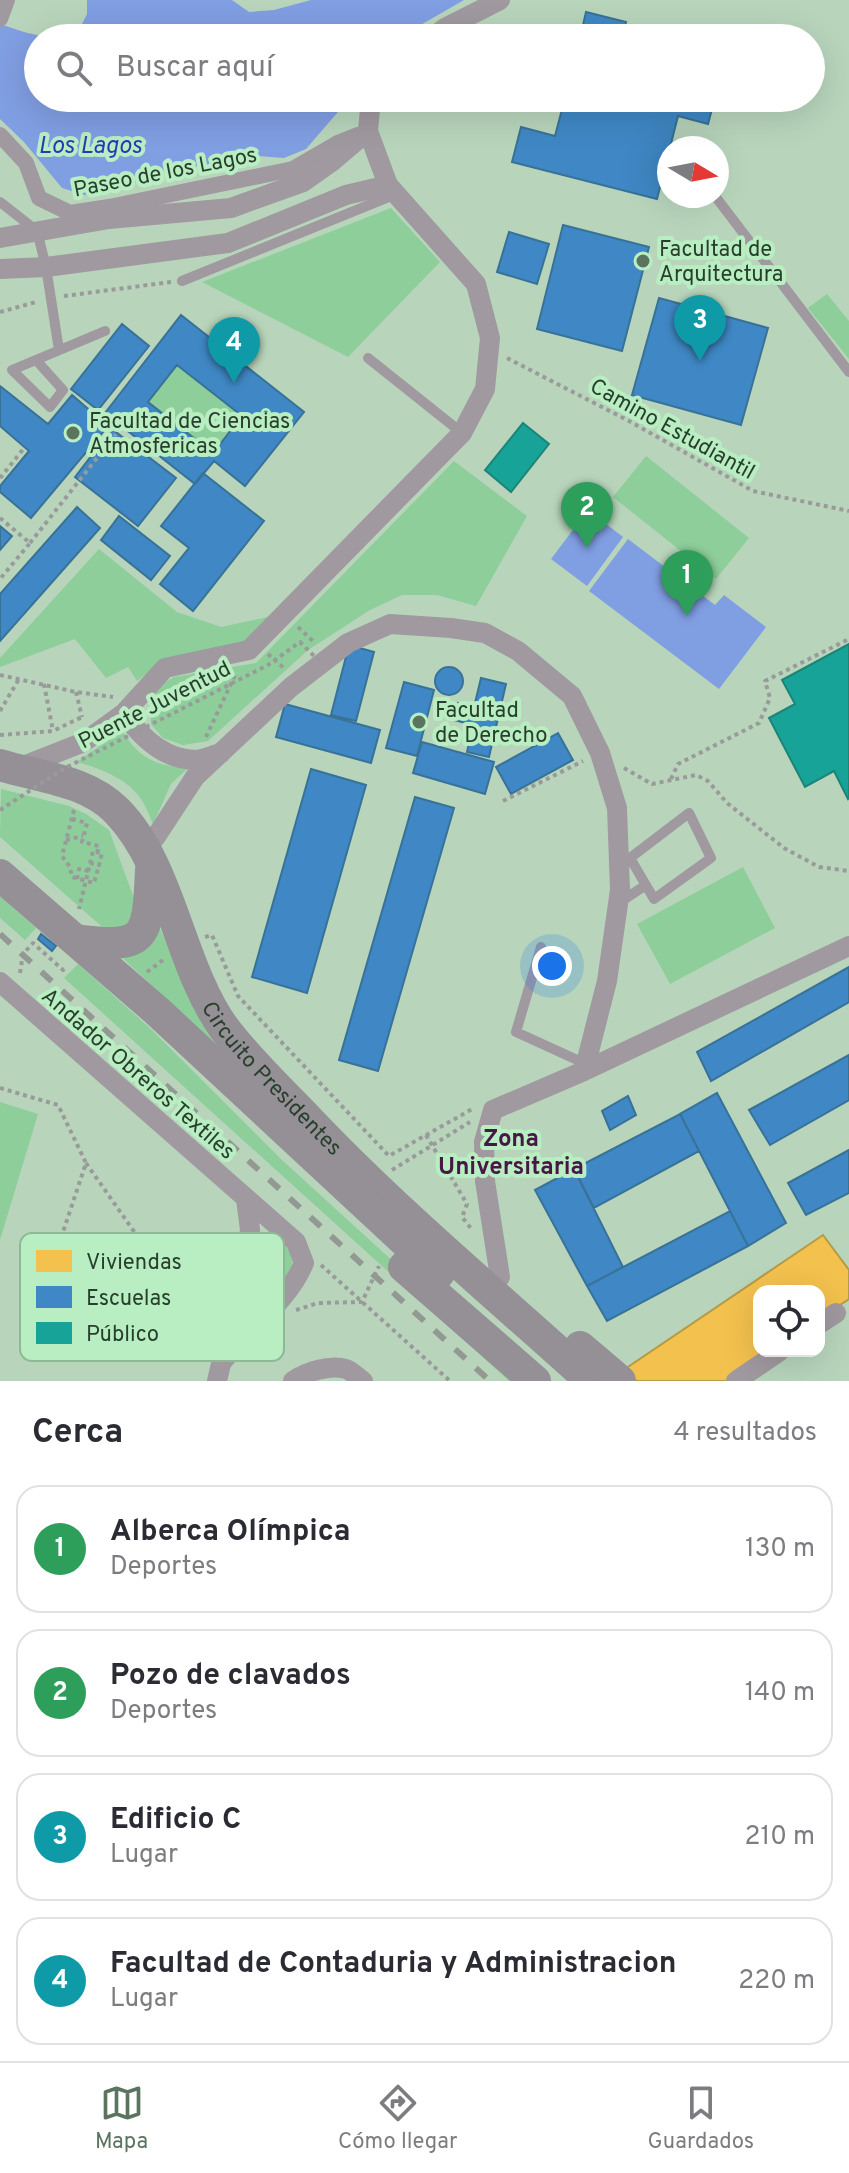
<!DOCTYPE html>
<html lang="es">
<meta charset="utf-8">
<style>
body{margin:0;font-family:Overpass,sans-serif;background:#f7f7f7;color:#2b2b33}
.controls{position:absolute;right:24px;bottom:24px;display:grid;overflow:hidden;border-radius:16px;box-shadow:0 8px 32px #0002}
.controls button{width:72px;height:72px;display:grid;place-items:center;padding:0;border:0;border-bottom:2px solid #e1e1e2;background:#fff;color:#2b2b33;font:40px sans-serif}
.compass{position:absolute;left:657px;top:136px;width:72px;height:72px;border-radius:50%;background:#fff;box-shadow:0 8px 32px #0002;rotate:100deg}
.you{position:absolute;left:552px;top:966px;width:28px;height:28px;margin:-20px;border:6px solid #fff;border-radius:50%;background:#1a73e8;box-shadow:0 0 0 12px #1a73e833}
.badge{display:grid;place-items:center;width:52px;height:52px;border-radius:50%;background:#5b745f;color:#fff;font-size:26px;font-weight:700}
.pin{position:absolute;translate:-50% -66px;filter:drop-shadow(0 2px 4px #0008)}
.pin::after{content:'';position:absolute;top:42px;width:28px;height:24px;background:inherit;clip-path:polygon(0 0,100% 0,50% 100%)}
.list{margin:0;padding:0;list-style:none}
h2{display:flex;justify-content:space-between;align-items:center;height:104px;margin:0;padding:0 32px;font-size:34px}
h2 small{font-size:26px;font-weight:400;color:#7c7c81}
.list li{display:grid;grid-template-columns:52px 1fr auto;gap:24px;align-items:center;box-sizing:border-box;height:128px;margin:0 16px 16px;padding:0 16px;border:2px solid #e1e1e2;border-radius:24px}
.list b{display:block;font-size:30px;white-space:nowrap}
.list p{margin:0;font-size:26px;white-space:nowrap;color:#7c7c81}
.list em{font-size:26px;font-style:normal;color:#7c7c81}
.icon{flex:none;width:44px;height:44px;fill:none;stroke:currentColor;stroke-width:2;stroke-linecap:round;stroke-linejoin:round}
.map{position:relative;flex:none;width:849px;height:1381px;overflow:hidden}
.search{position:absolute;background:#fff;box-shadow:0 8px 32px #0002;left:24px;right:24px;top:24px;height:88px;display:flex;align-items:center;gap:20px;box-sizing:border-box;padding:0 28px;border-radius:44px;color:#7c7c81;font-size:30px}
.sheet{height:680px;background:#fff}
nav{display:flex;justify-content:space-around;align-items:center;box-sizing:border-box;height:112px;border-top:2px solid #e1e1e2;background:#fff;font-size:22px;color:#7c7c81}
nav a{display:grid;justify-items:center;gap:4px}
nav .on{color:#5b745f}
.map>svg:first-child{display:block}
</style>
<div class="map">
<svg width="849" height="1381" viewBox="0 0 849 1381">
<rect width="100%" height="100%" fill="#b8d5bc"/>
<path fill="#8dce9a" d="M 391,208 L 440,262 L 348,357 L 202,282 Z
M 827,294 L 849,321 L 849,359 L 808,308 Z
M 177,365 L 242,416 L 213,453 L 148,402 Z
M 646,456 L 749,538 L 716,579 L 613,497 Z
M 454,461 L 527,516 L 476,606 L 437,595 L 402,595 L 370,610 L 308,650 L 208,741 L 183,745 L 163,738 L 151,724 L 151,703 L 159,686 L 174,677 L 256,663 Z
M 99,549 L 177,612 L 221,627 L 272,616 L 243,644 L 162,662 L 137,681 L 128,667 L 106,678 L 75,639 L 0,667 L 0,658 Z
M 122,730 C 139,759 154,764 187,769 L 171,784 L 153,824 C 149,815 145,803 138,795 C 125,778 97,767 77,762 Z
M 1,789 L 69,806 L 86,814 L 109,830 L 139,912 L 133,923 L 108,932 L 0,837 Z
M 743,867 L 775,928 L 670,984 L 637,924 Z
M 0,896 L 36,928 L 25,940 L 0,918 Z
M 156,920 L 194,1005 L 234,1062 L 117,953 Z
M 78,964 L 151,1029 L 282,1160 L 524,1381 L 509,1381 L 64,978 Z
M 0,1102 L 38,1114 L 0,1240 Z
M 269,1239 L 280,1242 L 290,1250 L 294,1271 L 263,1308 L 245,1309 L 243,1301 L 258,1247 Z"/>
<path fill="#809ee2" d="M 87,0 L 232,0 L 249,12 L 274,10 L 311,0 L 464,0 L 398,38 L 38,38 L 38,98 L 350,98 L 306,149 L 284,158 L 257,156 L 179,169 L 127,186 L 85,195 L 62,188 L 24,142 L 0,119 L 0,24 C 26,33 49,41 76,36 L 87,14 Z
M 588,510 L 623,537 L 587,586 L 551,559 Z
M 628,539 L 715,605 L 724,595 L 766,627 L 719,689 L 589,591 Z"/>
<path fill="#f2c14e" stroke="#b69a44" stroke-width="2" d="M 823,1235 L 849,1270 L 849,1299 L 819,1319 L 819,1291 L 759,1291 L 759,1351 L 772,1351 L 728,1381 L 637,1381 L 622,1371 Z"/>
<path fill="#3f88c5" stroke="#387297" stroke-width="2" fill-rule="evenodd" d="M 586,12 L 626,22 L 622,38 L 580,38 Z
M 565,98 L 715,98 L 708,124 L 678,116 L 657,199 L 512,162 L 521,127 L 555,136 Z
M 563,225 L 649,247 L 622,351 L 537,329 Z
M 509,232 L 549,244 L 537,284 L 497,272 Z
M 659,298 L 768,328 L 741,425 L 632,395 Z
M 181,315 L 304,412 L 245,486 L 214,461 L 195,484 L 105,413 ZM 177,365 L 242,416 L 213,453 L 148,402 Z
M 122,324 L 149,346 L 98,410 L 71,389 Z
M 0,386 L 48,424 L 72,395 L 108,426 L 31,518 L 0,492 L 0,486 L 29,451 L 0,426 Z
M 112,429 L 176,478 L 138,526 L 75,477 Z
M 203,473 L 264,521 L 193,611 L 160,584 L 189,548 L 161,526 Z
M 77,507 L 100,528 L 0,641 L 0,594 Z
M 119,516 L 170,556 L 151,580 L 101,540 Z
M 0,526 L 12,536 L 0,550 Z
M 349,645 L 374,652 L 356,721 L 331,715 Z
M435 681a14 14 0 1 1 28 0a14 14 0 1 1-28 0Z
M 481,678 L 506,684 L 489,757 L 467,752 L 473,725 L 454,720 L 458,703 L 474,707 Z
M 404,682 L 434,690 L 417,756 L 386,748 Z
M 285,704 L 380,730 L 371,763 L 276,737 Z
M 558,733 L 573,760 L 511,794 L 496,767 Z
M 422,742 L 494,762 L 485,794 L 413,773 Z
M 311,769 L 366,785 L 307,993 L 252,977 Z
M 415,797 L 454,808 L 378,1071 L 339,1060 Z
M 41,934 L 56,946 L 52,951 L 38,939 Z
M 849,967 L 849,1002 L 711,1081 L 697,1052 Z
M 849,1055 L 849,1100 L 770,1145 L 749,1110 Z
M 717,1093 L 786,1223 L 748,1246 L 680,1114 Z
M 628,1096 L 636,1115 L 610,1130 L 602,1111 Z
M 680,1114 L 699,1151 L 594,1208 L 574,1169 Z
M 849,1150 L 849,1193 L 806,1215 L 788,1183 Z
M 574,1169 L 623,1267 L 587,1286 L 535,1190 Z
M 730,1211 L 748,1246 L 607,1321 L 587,1286 Z"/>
<path fill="#17a398" stroke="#1c8578" stroke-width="2" d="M 523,423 L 549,444 L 511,492 L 485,470 Z
M 849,644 L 849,798 L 848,799 L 834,771 L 805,787 L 769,718 L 795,704 L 782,680 Z"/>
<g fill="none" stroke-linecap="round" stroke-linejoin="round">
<path stroke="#999b9a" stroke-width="4" stroke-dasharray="4 4" stroke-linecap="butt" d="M 64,296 L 171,282
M 0,312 L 36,302
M 507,358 L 629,421 L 753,491 L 849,511
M 0,478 L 25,447
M 0,518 L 30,543 L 0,579
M 30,543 L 116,434
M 298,627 L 315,643
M 268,654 L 286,670
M 0,675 L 76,692 L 113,697
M 44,684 L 53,731
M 76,692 L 82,717
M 0,711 L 19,679
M 0,735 L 53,731 L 82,717
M 206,737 L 236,673
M 624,768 L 652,784 L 696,775 L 708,781 L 727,803 L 784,848 L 819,867 L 849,871
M 671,779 L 678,764 L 759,723 L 770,698 L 765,681 L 849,639
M 503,801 L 583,761
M 74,810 L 62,856 L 70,867 L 72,877 L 94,883 L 99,865
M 72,819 L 87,823 L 82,842 L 99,846 L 97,852 L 93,851 L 79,909
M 66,840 L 83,836
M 90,863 L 99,865 L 102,853 L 97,852
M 77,879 L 79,869 L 89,871
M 205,937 L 212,935 L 238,996 L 389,1156 L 474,1108
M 147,972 L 163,960
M 20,973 L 23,954 L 33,943 L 63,970 L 66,967
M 0,1088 L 58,1105 L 86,1163 L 29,1334
M 426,1135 L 467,1204 L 462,1217 L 473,1231
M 86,1163 L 140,1240
M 392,1170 L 470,1122
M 321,1265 L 450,1381
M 296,1310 L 318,1303 L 362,1302 L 379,1266"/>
<path stroke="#a099a0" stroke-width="10" d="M 715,196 L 849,372
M 0,202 L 37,231 L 46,267 L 59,350
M 182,281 L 396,194
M 368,358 L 462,433
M 36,360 L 63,390 L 50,407 L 12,370 L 105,331
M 689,813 L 711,858 L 654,899 L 630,858 Z
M 620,902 L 646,885
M 541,947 L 516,1032 L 586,1064"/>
<path stroke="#a099a0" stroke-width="16" d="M 0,19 L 7,0
M 0,135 L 26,163 L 39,198 L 70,213 L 109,207 L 293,169 L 338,143 L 358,135"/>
<path stroke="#a099a0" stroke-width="20" d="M 432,38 L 445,28 L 500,0
M 0,238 L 109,219 L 231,208 L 303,182 L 334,160 L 368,131
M 0,269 L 46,267 L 228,243 L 346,195 L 388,185
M 124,713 C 140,736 164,760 196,760 C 204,759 213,755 221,753
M 18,768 L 84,742 L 124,713 L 165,668 L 249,650 L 462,433 L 485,389 L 490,338 L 476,284 L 388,185 L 368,131 L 370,109 L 376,98
M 139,842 L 155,838 L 195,777 L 291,687 L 348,643 L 390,624 L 451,628 L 485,633 L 518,651 L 572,696 L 600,753 L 617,808 L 620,890 L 607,981 L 584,1071
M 0,982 L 296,1242 L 304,1263 C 288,1302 248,1329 222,1362
M 500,1277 L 485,1181 L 484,1142 L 493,1110 L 584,1071 L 849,946
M 819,1324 L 836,1313
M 217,1381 L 246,1257 L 250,1230 L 246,1199
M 293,1381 C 306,1372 330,1364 346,1369 C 352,1371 358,1378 363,1381
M 736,1381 L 780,1351"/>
<g stroke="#958f96" stroke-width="32">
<path id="s1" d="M 0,765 C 39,777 87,780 117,811 C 171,866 179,966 224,1028 C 248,1060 278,1088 306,1117 C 395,1211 495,1294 591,1381"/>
<path d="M 0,875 L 157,1011 L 439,1273"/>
<path d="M 76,940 C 147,950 148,938 151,870"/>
<path d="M 404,1267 L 535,1381"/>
<path d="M 580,1347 L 620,1381"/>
</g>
<path stroke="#939893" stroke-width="6" stroke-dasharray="14 14" stroke-linecap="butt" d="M 0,934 L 490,1381"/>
<path stroke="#999b9a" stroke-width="4" stroke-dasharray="4 4" stroke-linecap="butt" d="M 0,810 L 65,768 L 268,665 L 300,642 L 319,661"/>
</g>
<g fill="#5b745f" stroke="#b8eec1" stroke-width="3">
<circle cx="643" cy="261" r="8"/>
<circle cx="73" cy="433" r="8"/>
<circle cx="419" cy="722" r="8"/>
</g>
<g text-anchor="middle" stroke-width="8" stroke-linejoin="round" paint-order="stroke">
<g font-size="22" fill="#293f2d" stroke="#b8eec1">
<text transform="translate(165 171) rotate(-11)" y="8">Paseo de los Lagos</text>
<text transform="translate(673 428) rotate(29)" y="8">Camino Estudiantil</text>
<text transform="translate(154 704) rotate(-27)" y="8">Puente Juventud</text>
<text transform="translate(139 1073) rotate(41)" y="8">Andador Obreros Textiles</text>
<text dy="8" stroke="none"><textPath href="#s1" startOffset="440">Circuito Presidentes</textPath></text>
</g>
<g font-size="22" fill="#293f2d" stroke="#b8eec1" text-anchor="start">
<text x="659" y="256">Facultad de<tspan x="659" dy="25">Arquitectura</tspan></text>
<text x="89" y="428">Facultad de Ciencias<tspan x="89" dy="25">Atmosfericas</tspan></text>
<text x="435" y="717">Facultad<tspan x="435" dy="25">de Derecho</tspan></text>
</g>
<g font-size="24" font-style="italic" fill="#2839b5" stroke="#b8eec1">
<text x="90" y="153">Los Lagos</text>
</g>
<g font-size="24" font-weight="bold" fill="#481746" stroke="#b8eec1">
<text x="511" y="1146">Zona<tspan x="511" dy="28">Universitaria</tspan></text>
</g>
</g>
<rect x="20" y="1233" width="264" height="128" rx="12" fill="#b8eec1" stroke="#8dba95" stroke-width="2"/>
<rect x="36" y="1250" width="36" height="22" fill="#f2c14e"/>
<rect x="36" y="1286" width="36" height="22" fill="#3f88c5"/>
<rect x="36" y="1322" width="36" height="22" fill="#17a398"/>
<g font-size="22" fill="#293f2d">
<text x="86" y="1269">Viviendas</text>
<text x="86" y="1305">Escuelas</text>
<text x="86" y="1341">Público</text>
</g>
</svg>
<div class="controls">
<button><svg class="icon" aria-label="locate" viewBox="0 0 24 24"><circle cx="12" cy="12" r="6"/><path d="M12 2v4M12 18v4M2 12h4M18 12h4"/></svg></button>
</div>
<svg class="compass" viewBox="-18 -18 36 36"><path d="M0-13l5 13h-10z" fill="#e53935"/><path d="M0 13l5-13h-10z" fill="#7c7c81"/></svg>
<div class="you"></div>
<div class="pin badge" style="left:687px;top:616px;background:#2e9e5b">1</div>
<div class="pin badge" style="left:587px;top:548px;background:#2e9e5b">2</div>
<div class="pin badge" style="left:700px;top:361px;background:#0f9aa8">3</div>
<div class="pin badge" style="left:234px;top:383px;background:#0f9aa8">4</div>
<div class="search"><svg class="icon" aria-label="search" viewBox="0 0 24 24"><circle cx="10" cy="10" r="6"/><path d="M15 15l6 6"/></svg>Buscar aquí</div>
</div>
<section class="sheet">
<h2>Cerca<small>4 resultados</small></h2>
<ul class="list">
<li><span class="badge" style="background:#2e9e5b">1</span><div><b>Alberca Olímpica</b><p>Deportes</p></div><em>130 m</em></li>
<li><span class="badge" style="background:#2e9e5b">2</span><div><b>Pozo de clavados</b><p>Deportes</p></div><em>140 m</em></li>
<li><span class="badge" style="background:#0f9aa8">3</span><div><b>Edificio C</b><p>Lugar</p></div><em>210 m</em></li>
<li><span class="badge" style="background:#0f9aa8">4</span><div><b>Facultad de Contaduria y Administracion</b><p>Lugar</p></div><em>220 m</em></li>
</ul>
</section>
<nav>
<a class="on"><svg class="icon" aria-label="map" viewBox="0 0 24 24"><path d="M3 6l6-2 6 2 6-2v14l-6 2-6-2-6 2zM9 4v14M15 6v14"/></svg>Mapa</a>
<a><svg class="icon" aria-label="directions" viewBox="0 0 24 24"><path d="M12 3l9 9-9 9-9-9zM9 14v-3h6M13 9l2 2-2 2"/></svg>Cómo llegar</a>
<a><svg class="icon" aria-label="saved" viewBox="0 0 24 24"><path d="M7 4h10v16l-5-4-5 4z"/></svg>Guardados</a>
</nav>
